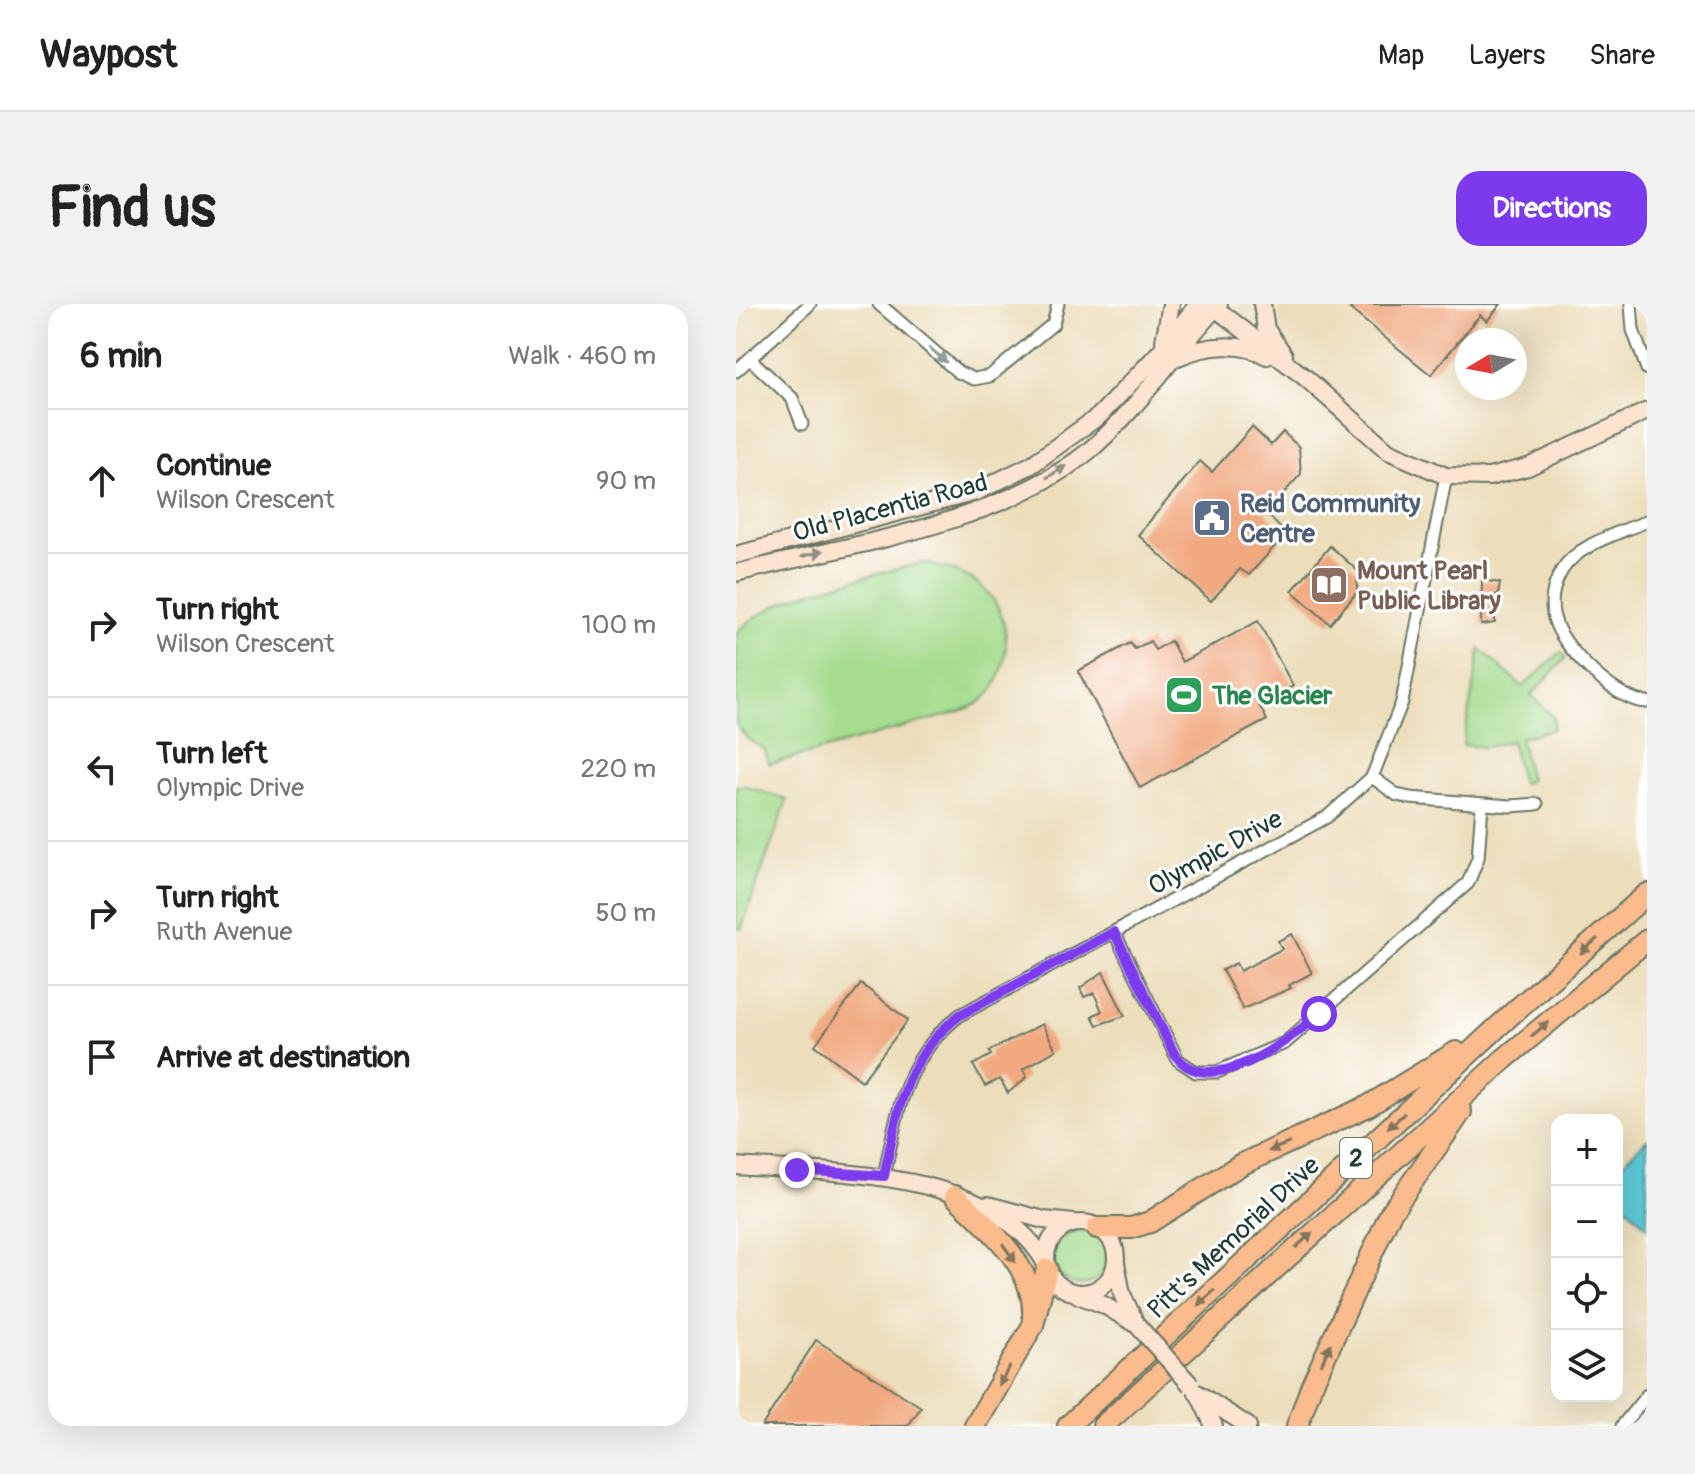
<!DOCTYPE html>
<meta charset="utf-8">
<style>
body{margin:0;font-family:Pangolin,sans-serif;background:#f2f2f2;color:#222}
.controls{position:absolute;right:24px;bottom:24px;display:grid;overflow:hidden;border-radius:16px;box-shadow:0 8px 32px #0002}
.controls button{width:72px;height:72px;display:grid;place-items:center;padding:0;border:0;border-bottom:2px solid #e0e0e0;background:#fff;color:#222;font:40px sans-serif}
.compass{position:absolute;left:719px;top:24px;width:72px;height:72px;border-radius:50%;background:#fff;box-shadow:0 8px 32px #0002;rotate:260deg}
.stop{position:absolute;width:24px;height:24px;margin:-18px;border:6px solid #7c3aed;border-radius:50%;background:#fff}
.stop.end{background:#7c3aed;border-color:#fff;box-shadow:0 2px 8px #0008}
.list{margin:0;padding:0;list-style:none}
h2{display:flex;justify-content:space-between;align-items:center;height:104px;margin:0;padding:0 32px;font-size:34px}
h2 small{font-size:26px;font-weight:400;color:#767676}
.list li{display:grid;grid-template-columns:52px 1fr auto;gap:24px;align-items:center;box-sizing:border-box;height:144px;padding:0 32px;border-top:2px solid #e0e0e0}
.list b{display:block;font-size:30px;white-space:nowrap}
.list p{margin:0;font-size:26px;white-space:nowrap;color:#767676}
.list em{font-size:26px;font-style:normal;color:#767676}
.icon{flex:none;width:44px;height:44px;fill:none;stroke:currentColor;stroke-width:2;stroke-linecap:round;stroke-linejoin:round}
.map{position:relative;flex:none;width:911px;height:1122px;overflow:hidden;border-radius:24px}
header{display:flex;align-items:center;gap:48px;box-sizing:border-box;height:112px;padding:0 40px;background:#fff;border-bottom:2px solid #e0e0e0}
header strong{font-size:38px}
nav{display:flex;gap:44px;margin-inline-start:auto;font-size:28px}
.intro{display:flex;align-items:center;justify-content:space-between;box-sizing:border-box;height:192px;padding:0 48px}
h1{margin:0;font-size:56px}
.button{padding:20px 36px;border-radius:24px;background:#7c3aed;color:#fff;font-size:28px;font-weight:700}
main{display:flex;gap:48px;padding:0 48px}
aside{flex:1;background:#fff;border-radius:24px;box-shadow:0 8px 32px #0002}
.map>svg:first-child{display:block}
</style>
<header>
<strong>Waypost</strong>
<nav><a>Map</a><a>Layers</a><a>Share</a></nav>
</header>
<div class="intro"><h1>Find us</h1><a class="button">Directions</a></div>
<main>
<aside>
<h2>6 min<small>Walk · 460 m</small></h2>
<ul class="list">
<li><svg class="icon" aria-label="ahead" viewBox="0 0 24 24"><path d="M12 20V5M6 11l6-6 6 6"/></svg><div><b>Continue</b><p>Wilson Crescent</p></div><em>90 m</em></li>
<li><svg class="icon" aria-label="right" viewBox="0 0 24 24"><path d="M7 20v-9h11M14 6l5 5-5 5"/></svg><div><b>Turn right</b><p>Wilson Crescent</p></div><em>100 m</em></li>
<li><svg class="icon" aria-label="left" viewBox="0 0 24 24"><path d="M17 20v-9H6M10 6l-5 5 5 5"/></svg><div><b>Turn left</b><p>Olympic Drive</p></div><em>220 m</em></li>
<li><svg class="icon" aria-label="right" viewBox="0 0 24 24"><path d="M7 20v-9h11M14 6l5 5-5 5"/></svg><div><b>Turn right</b><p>Ruth Avenue</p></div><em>50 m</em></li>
<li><svg class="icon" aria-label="arrive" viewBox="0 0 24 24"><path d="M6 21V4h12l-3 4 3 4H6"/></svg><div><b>Arrive at destination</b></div></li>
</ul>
</aside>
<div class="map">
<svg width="911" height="1122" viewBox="0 0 911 1122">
<rect width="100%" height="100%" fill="#fff"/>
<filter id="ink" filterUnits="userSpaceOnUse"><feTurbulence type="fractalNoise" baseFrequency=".0125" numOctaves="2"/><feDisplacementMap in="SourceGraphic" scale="16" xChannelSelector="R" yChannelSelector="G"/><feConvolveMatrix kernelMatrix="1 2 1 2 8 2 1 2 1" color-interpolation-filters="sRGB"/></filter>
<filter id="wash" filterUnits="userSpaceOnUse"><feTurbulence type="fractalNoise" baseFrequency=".006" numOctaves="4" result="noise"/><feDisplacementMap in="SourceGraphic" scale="32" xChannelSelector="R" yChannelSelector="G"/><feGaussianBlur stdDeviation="1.8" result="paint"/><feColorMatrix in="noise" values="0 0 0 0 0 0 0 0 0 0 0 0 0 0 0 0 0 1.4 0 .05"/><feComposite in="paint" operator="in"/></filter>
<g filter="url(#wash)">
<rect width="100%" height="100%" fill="#ecdebb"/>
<path fill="#a5dc8e" stroke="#628c61" stroke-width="2" d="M 185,259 C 219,264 249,274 264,308 C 276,337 270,384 239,401 C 220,411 195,415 175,421 C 128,434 80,448 33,460 L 29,446 L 11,434 L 0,421 L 1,328 C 44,286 128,275 185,259 Z
M 744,345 L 787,383 L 825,348 L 830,354 L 795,391 L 818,414 L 817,425 L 784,434 L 794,476 L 786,480 L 775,437 L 750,443 L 727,441 Z
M 0,482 L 9,482 L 51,496 L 5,625 L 0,624 Z
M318 954a26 26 0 1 1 52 0a26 26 0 1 1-52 0Z"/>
<path fill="#5cc8d5" stroke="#3e8284" stroke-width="2" d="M 911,835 L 911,923 L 881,893 L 881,865 Z"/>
<g id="blocks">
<path fill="#f1a980" d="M 619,0 L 765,0 L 751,17 L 744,11 L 695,71 L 614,5 Z
M 516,123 L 535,141 L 547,128 L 563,143 L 565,170 L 530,209 L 550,230 L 513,271 L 504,265 L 475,297 L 402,231 L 464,157 L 476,168 Z
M 594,242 L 622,267 L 621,288 L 594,320 L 556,287 Z
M 746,276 L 764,279 L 762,291 L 759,291 L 759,319 L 745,321 Z
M 522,317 L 557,382 L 523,401 L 531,416 L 404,484 L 342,367 L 394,339 L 399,345 L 414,337 L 419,346 L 435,337 L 446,358 Z
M 556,630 L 576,669 L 553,681 L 555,684 L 507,705 L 486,666 L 500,659 L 504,667 L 546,645 L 542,637 Z
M 367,668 L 389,712 L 361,721 L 356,712 L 366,707 L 358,689 L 348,693 L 344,684 Z
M 125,680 L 172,716 L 126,777 L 79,741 Z
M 306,720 L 320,746 L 287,765 L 291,773 L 272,789 L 264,775 L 249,782 L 237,761 L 255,751 L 253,747 Z
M 80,1036 L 185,1103 L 172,1122 L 26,1122 Z"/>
</g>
</g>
<g filter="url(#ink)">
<use href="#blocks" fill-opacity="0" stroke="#677563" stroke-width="2"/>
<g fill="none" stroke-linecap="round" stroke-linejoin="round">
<defs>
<path id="street" d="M 143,0 L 222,68 L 238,75 L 254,72 L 317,20 L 322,0
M 895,0 L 897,26 L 911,65
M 14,55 L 56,94 L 66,120
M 0,67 L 74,0
M 911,217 C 884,229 842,240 826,266 C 816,283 813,302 820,320 C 830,347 882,398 911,398
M 636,473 L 661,491 L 674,494 L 774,502 L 801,500
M 378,628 L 442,756 L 460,768 L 481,768 L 549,739 L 732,579 L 742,554 L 746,501
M 148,872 C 162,807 168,754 224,711 L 591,513 L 636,473 L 666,398 L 710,172
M 886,1122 L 911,1091"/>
<path id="secondary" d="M 474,0 L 571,75 L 652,147 L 710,172 L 753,173 L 792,163 L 911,107
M 526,0 L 530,25 L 548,51
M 428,37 L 435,0
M 442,53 C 470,41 504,37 531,52
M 0,251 L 240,188 L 295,161 L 363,112 L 424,48 L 462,0
M 0,269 C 111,241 259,221 349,150 C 402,107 437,49 483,0
M 0,862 C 95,869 257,864 310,960
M 252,901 L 308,916 L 338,919
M310 954a35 35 0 1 1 70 0a35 35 0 1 1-70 0Z
M 380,959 L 386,990 L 400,1020
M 342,991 L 368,1001 L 401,1021
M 461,1089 L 512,1122
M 463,1091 L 478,1122"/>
<path id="highway" d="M 219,892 C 253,924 300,963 297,1013
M 361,924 L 395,924 L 414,918 L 504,861 L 632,802 L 720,748
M 239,1122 L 297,1021 L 311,965
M 332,1122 L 779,707 L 911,590
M 367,1122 L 767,756 L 911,636
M 561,1122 L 575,1083 L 654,910 L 725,808"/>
</defs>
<use href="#street" stroke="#677563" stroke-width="15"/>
<use href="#secondary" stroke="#677563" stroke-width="20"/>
<use href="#highway" stroke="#677563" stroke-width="24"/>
<use href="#street" stroke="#fff" stroke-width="11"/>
<use href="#secondary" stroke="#fde4d1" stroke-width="16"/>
<use href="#highway" stroke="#fbbb8d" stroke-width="20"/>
<defs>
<path id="secondary-bridge" d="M 401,1021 L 455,1081"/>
</defs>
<use href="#secondary-bridge" stroke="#677563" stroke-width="20" stroke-linecap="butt"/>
<use href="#secondary-bridge" stroke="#fde4d1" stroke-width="16"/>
</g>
<defs><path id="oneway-solid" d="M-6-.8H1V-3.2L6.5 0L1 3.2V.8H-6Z" transform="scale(2)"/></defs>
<use fill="#8f9e9a" href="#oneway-solid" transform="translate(202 51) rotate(41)"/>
<g fill="#8e9082">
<use href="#oneway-solid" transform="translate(320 168) rotate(-32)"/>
<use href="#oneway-solid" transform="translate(76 250) rotate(-14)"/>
</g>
<g fill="#82765c">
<use href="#oneway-solid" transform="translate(853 642) rotate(138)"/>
<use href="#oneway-solid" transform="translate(804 725) rotate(-40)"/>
<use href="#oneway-solid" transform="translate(660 817) rotate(137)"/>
<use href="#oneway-solid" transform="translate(543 843) rotate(158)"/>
<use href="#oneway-solid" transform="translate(568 936) rotate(-42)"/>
<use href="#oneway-solid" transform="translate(273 949) rotate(55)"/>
<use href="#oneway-solid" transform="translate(470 994) rotate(138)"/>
<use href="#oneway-solid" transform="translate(590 1050) rotate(-66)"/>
<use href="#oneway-solid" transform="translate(268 1072) rotate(121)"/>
</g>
</g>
<g fill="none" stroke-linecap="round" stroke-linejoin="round" filter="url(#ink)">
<path stroke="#7c3aed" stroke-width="10" d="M 61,866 L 148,872 C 162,807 168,754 224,711 L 378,628 L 438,749 C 470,799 553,737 583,710"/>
</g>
<defs>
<symbol id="civic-square" viewBox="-11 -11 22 22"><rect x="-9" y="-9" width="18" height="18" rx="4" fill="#5c6f8a" stroke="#fff"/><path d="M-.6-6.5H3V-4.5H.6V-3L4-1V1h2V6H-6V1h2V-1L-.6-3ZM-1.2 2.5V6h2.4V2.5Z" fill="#fff"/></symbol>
<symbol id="library-square" viewBox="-11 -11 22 22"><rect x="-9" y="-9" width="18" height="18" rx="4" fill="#8d6e63" stroke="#fff"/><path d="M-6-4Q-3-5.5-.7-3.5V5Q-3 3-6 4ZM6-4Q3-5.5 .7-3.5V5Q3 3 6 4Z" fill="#fff"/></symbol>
<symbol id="stadium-square" viewBox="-11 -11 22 22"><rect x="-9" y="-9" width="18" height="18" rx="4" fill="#2e9e5b" stroke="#fff"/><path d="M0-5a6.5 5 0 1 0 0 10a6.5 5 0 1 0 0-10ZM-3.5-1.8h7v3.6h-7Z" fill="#fff"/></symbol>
</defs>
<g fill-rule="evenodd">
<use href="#civic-square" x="454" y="192" width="44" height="44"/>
<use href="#library-square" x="571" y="259" width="44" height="44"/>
<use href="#stadium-square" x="426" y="369" width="44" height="44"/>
</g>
<g text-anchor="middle" stroke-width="6" stroke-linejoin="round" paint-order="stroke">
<rect fill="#fff" stroke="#627771" stroke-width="2" x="604" y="834" width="32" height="40" rx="6"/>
<g font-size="24" font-weight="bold" fill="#1f3d34">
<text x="620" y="862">2</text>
</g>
<g font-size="26" font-weight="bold" fill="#4e5e75" stroke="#fff" text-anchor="start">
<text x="504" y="208">Reid Community<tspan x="504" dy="30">Centre</tspan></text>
</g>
<g font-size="26" fill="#1f3d34" stroke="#fff">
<text transform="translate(154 203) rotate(-15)" y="9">Old Placentia Road</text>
<text transform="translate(479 548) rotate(-29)" y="9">Olympic Drive</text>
<text transform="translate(497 933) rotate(-43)" y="9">Pitt's Memorial Drive</text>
</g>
<g font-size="26" font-weight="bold" fill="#785e54" stroke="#fff" text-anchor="start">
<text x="621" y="275">Mount Pearl<tspan x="621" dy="30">Public Library</tspan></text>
</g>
<g font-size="26" font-weight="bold" fill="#27864d" stroke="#fff" text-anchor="start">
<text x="476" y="400">The Glacier</text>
</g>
</g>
</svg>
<div class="controls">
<button>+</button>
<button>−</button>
<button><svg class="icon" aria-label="locate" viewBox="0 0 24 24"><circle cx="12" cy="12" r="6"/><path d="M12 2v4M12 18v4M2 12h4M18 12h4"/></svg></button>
<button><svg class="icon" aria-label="layers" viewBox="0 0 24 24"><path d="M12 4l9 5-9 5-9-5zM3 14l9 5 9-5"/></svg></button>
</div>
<svg class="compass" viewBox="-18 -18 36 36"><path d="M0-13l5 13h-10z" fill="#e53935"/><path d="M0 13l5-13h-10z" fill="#767676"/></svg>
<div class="stop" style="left:583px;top:710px"></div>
<div class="stop end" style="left:61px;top:866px"></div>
</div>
</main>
